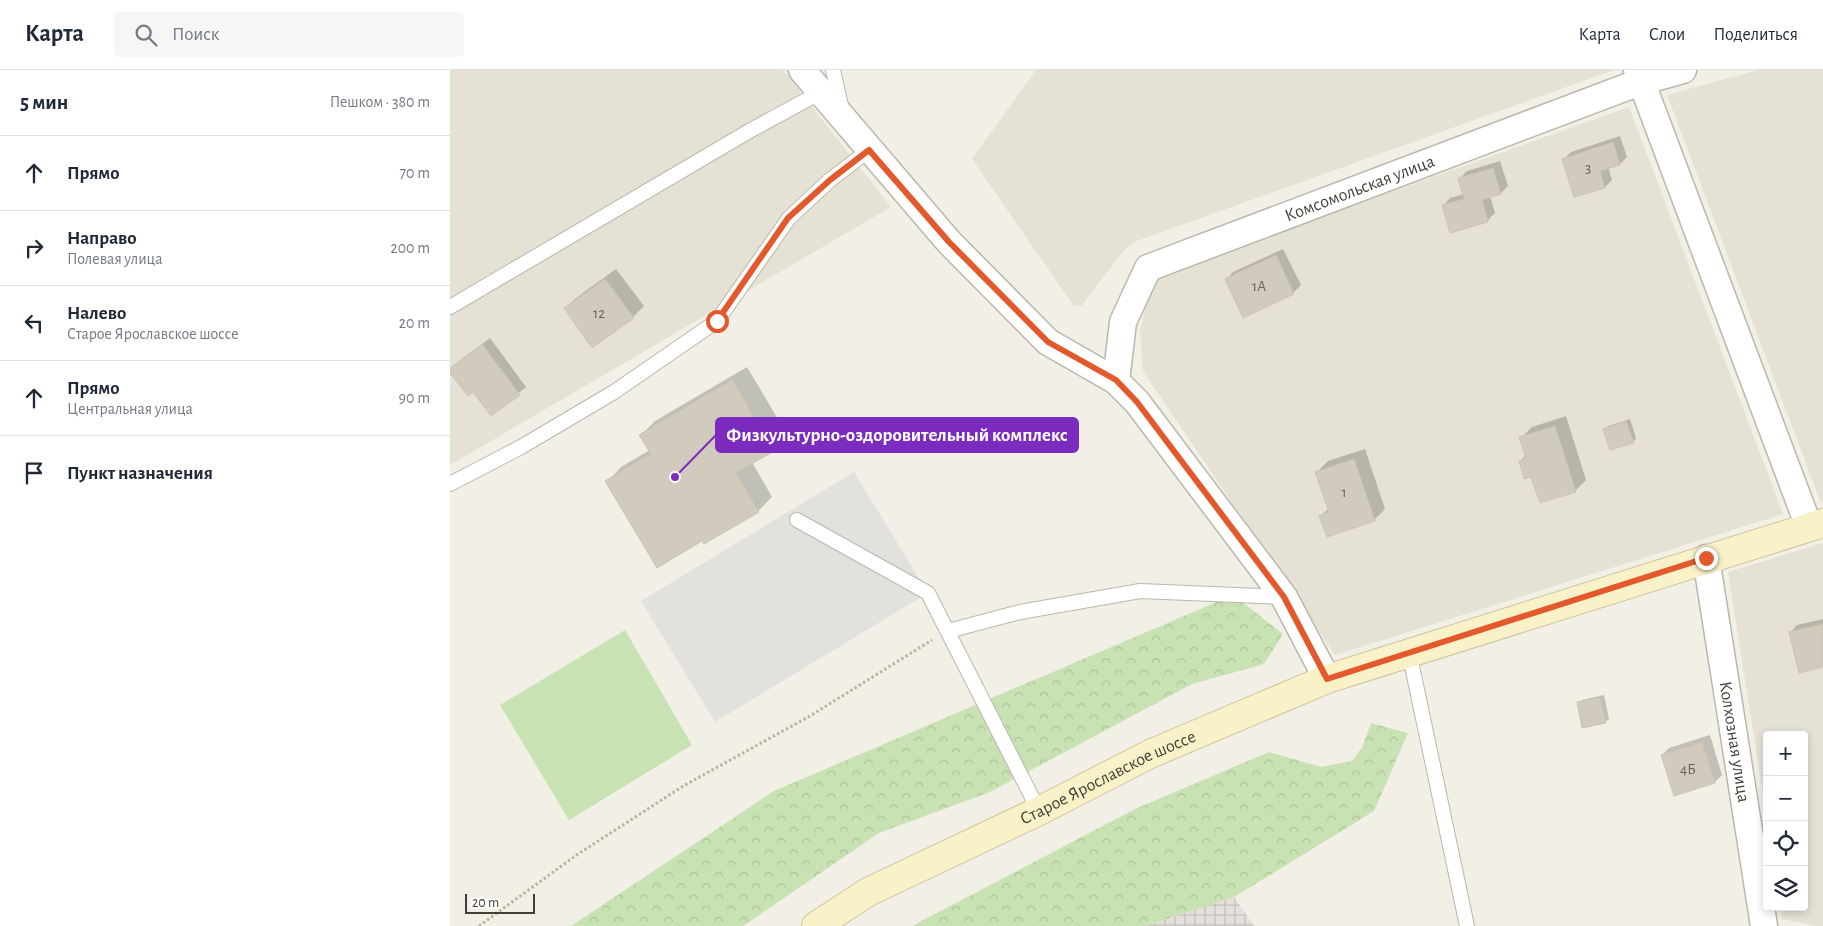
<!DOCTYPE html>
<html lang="ru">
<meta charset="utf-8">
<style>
body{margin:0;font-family:"Alegreya Sans",sans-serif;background:#f6f6f7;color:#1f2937}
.controls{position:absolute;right:15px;bottom:15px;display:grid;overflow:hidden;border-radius:5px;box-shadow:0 2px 8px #0003}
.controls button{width:45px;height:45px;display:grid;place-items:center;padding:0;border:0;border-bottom:1px solid #e0e1e3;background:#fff;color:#1f2937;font:25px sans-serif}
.scale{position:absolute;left:15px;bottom:12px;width:70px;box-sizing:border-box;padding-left:5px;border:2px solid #433f36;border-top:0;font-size:14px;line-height:18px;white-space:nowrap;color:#433f36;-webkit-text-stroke:4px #fff;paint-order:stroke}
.stop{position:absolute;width:15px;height:15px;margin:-11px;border:4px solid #e4592b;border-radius:50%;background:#fff}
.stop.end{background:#e4592b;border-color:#fff;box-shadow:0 1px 5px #0008}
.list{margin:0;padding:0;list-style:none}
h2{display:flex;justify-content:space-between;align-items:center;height:65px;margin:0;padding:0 20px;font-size:21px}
h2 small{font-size:16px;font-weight:400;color:#747a83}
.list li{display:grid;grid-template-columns:32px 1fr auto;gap:15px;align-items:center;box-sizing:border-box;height:75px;padding:0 20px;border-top:1px solid #e0e1e3}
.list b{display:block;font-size:19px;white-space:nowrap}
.list p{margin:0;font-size:16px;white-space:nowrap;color:#747a83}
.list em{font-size:16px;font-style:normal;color:#747a83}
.icon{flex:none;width:28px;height:28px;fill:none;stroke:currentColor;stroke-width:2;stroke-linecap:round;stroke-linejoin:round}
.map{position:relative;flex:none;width:1373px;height:856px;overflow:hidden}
header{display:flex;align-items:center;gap:30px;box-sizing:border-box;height:70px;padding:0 25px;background:#fff;border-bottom:1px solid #e0e1e3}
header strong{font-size:24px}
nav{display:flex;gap:28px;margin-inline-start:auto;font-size:18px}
.search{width:350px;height:45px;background:#f6f6f7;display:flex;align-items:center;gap:12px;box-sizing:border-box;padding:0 18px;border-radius:5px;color:#747a83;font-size:19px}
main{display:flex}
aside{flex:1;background:#fff}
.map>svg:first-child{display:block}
</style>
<header>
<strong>Карта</strong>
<div class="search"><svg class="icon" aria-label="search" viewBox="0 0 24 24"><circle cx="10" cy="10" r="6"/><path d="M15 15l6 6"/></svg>Поиск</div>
<nav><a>Карта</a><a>Слои</a><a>Поделиться</a></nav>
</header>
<main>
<aside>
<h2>5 мин<small>Пешком · 380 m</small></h2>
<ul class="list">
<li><svg class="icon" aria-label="ahead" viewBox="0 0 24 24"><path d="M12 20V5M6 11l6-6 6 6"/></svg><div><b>Прямо</b></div><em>70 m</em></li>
<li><svg class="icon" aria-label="right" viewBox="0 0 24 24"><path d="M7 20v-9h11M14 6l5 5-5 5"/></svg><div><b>Направо</b><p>Полевая улица</p></div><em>200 m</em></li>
<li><svg class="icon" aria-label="left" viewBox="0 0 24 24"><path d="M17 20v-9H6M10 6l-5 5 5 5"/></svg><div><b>Налево</b><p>Старое Ярославское шоссе</p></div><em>20 m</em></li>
<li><svg class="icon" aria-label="ahead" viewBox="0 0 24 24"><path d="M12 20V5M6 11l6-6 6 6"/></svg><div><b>Прямо</b><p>Центральная улица</p></div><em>90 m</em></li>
<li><svg class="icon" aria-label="arrive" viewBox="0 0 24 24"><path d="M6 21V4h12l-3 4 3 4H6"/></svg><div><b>Пункт назначения</b></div></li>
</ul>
</aside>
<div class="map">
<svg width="1373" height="856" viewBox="0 0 1373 856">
<defs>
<pattern id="industrial-grid" width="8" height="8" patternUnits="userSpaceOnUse" patternTransform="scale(1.25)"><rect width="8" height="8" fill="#e3e0db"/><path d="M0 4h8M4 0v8" fill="none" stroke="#c4c1bd"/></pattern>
<pattern id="forest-crowns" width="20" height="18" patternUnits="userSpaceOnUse" patternTransform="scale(1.25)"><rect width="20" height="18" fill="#c8e2b3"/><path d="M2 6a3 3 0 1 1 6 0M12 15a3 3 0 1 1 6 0" fill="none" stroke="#adc39b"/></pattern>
</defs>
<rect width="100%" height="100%" fill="#f1efe6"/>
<path fill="#e5e1d5" d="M 0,0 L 333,0 L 441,137 L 0,395 Z
M 586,0 L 1164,0 L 684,172 L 675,179 L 631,236 L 623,235 L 522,89 Z
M 1308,0 L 1373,0 L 1373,432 L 1371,433 L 1217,25 Z
M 1179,37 L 1333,444 L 885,585 L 693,301 L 690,260 L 703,207 Z
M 1373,473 L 1373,856 L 1367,856 L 1332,849 L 1331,837 L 1354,837 L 1354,665 L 1317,665 L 1317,749 L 1278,502 Z"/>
<path fill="url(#industrial-grid)" d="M 784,827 L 804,856 L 695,856 Z"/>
<path fill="#c8e2b3" d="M 175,560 L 242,675 L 119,750 L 50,635 Z"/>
<path fill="url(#forest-crowns)" d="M 783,525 L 833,564 L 814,594 L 742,614 L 540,722 L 429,763 L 293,856 L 121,856 L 324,721 Z
M 921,653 L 958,663 L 924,741 L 784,827 L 695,856 L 462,856 L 685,739 L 819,682 L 871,697 L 902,691 L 912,678 Z"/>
<path fill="#e3e1de" d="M 404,402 L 478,523 L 265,652 L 191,531 Z"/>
<path fill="#0003" d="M 1170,66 L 1177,87 L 1170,94 L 1158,97 L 1162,110 L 1155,117 L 1125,126 L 1114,89 L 1121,82 Z
M 1050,91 L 1058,116 L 1051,123 L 1040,126 L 1045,143 L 1038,150 L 1001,161 L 993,136 L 1000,128 L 1014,124 L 1010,108 L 1017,101 Z
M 833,179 L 851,215 L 843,223 L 794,246 L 776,210 L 783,202 Z
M 166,199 L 194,236 L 183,247 L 115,238 L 126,228 Z
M 40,268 L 76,317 L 42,345 L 24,321 L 0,301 L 7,293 Z
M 297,297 L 338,366 L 324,380 L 302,392 L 322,427 L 308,441 L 157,412 L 171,397 L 200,380 L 191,365 L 205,351 Z
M 1116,346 L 1136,410 L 1125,421 L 1082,406 L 1070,391 L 1076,385 L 1071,368 L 1082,357 Z
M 1180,349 L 1186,368 L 1183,372 L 1155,359 L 1158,356 Z
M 915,379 L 935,439 L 924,450 L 871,446 L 879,438 L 867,402 L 878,391 Z
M 1373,549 L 1373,596 L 1340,563 L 1347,555 Z
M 1154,625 L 1159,649 L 1155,652 L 1129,633 L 1132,630 Z
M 1260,665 L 1272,705 L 1265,712 L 1224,724 L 1212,685 L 1219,678 Z"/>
<path fill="#d2cbbd" stroke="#ccc4b1" d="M 1163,72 L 1170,95 L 1150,101 L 1155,118 L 1124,127 L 1112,89 Z
M 1043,98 L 1051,124 L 1032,130 L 1038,152 L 1000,163 L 992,135 L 1014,129 L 1008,108 Z
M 826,185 L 844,224 L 793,248 L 775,209 Z
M 155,209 L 184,248 L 142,278 L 114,238 Z
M 32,274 L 70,325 L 41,346 L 23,322 L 18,326 L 0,303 L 0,298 Z
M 282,310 L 324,381 L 286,403 L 309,442 L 254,474 L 252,471 L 207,498 L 155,411 L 201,384 L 189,365 Z
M 1176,351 L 1184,373 L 1160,380 L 1153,359 Z
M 1105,356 L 1126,422 L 1090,433 L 1081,407 L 1074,409 L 1069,391 L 1076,388 L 1069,367 Z
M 904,389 L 925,451 L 877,467 L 869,446 L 879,442 L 865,402 Z
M 1373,554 L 1373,597 L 1349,603 L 1339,562 Z
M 1150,628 L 1156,653 L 1132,658 L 1127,632 Z
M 1252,672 L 1265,713 L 1224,726 L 1211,685 Z"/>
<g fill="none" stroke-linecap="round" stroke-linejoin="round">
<defs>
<path id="lane" d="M 383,0 L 392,40
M 0,237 L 301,60 L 371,22
M 0,414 L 71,377 L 164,322 L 267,251 L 339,148 L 380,110 L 419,80
M 347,450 L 478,523 L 589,741
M 498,561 L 570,542 L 690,521 L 834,527
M 959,582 L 1017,856"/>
<g id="street">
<path d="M 352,0 L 499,172 L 598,272 L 666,311 L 687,332 L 834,527 L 877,609"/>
<path d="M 1187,0 L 1359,457"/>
<path id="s1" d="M 666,311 L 673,252 L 698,198 L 1190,12 L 1233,0"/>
<path id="s2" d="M 1256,488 L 1314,856"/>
</g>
<g id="secondary">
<path id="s3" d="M 366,856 L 418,822 L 589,741 L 700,684 L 877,609 L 1373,453"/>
</g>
</defs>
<use href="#lane" stroke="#bcb7aa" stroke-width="16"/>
<use href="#street" stroke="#bcb7aa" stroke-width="29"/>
<use href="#secondary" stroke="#ccc49a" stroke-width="30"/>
<path stroke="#bcb49c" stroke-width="3" stroke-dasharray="2.5 2.5" stroke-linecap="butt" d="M 29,856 L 128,784 L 235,715 L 360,646 L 482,570"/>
<use href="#lane" stroke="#fff" stroke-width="14"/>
<use href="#street" stroke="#fff" stroke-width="26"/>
<use href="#secondary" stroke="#f9f2c9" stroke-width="28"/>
</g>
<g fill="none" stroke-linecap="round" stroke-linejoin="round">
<path stroke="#e4592b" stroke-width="6" d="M 267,251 L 338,148 L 380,110 L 419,80 L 499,172 L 598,272 L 666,310 L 687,332 L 834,527 L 877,609 L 1256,488"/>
</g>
<g text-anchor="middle" stroke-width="4.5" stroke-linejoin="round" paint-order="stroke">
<g font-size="15" fill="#676258">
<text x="1138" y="103">3</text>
<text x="809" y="221">1А</text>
<text x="149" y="248">12</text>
<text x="894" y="427">1</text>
<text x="1238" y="704">4Б</text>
</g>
<g font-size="18" fill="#433f36" stroke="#fff">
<text dy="6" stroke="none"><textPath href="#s1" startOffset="345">Комсомольская улица</textPath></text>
<text dy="6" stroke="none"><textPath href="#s2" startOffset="186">Колхозная улица</textPath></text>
<text dy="6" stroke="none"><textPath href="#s3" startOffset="328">Старое Ярославское шоссе</textPath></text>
</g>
</g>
<path fill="none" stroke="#7b2cbf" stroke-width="2" d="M225 407L266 365"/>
<circle fill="#7b2cbf" stroke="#fff" stroke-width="2" cx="225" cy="407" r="5"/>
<rect fill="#7b2cbf" stroke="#7b2cbf" stroke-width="2" x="266" y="348" width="362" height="34" rx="5"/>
<g font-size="19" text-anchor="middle" font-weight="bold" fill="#fff">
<text x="447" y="371">Физкультурно-оздоровительный комплекс</text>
</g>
</svg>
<div class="controls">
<button>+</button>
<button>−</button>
<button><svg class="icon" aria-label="locate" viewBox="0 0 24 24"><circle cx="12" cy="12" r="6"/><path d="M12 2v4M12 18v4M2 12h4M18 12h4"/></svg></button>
<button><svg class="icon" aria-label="layers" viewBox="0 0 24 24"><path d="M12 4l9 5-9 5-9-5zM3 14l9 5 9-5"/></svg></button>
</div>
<div class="scale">20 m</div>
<div class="stop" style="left:267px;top:251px"></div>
<div class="stop end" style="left:1256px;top:488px"></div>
</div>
</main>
